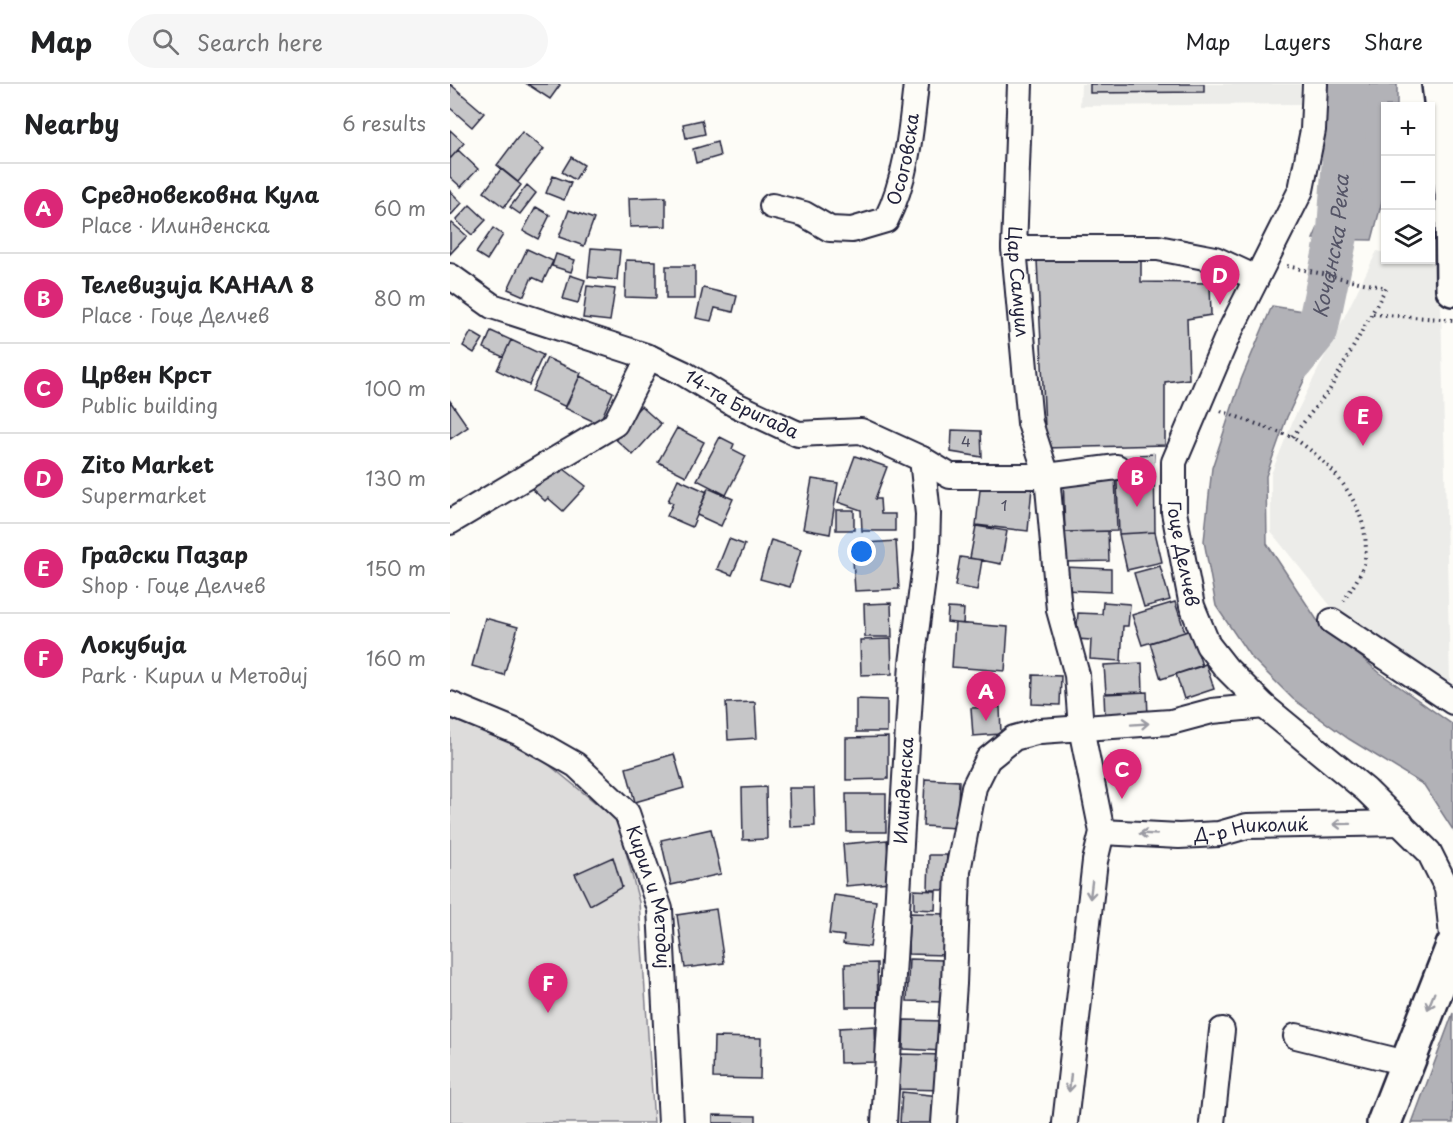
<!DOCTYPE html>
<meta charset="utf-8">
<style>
body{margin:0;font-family:"Playpen Sans",sans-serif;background:#f6f6f6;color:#202124}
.controls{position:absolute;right:18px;top:18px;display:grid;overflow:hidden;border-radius:0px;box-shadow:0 2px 4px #0004}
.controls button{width:54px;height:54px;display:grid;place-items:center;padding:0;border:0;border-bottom:2px solid #e0e0e0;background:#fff;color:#202124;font:30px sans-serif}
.you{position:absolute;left:412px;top:468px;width:21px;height:21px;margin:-15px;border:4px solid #fff;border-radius:50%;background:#1a73e8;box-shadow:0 0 0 9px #1a73e833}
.badge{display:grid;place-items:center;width:39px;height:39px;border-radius:50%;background:#db2777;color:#fff;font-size:20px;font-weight:700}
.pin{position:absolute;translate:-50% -50px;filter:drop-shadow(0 2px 3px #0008)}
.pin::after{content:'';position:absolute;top:32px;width:21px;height:18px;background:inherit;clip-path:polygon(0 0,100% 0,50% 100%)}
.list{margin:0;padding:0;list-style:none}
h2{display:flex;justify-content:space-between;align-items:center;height:78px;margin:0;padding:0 24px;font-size:26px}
h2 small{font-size:20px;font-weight:400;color:#757577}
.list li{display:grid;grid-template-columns:39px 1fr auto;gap:18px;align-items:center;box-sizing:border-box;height:90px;padding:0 24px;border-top:2px solid #e0e0e0}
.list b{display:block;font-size:22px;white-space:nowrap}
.list p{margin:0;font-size:20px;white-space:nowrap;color:#757577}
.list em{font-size:20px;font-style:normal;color:#757577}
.icon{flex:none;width:33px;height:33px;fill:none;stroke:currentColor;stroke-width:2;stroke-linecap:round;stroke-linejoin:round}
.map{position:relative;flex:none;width:1003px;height:1039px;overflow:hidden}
header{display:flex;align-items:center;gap:36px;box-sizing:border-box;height:84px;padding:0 30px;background:#fff;border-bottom:2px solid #e0e0e0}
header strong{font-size:28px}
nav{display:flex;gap:33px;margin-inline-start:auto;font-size:21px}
.search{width:420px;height:54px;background:#f6f6f6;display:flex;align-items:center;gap:15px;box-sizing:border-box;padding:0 21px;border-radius:33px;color:#757577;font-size:22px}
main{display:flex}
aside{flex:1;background:#fff}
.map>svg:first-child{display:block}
</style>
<header>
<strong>Map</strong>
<div class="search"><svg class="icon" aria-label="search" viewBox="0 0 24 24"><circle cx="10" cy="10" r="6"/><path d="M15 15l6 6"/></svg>Search here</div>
<nav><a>Map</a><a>Layers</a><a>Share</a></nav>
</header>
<main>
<aside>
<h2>Nearby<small>6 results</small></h2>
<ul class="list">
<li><span class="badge">A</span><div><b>Средновековна Кула</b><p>Place · Илинденска</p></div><em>60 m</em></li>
<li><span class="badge">B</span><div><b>Телевизија КАНАЛ 8</b><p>Place · Гоце Делчев</p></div><em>80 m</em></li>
<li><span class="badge">C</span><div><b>Црвен Крст</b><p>Public building</p></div><em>100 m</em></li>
<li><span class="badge">D</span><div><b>Zito Market</b><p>Supermarket</p></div><em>130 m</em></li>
<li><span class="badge">E</span><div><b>Градски Пазар</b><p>Shop · Гоце Делчев</p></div><em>150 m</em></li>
<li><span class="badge">F</span><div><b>Локубија</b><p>Park · Кирил и Методиј</p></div><em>160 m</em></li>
</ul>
</aside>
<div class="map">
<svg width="1003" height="1039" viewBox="0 0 1003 1039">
<rect width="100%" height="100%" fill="#fdfcf7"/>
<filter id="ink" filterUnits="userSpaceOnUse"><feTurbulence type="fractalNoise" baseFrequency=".0167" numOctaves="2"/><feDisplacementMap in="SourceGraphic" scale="12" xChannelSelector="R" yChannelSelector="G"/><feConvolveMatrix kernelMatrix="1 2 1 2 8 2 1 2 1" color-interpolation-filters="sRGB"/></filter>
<g filter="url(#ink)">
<path fill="#ecece9" d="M 631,0 L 850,0 L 850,20 L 630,22 Z
M 927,167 L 935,169 L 936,176 L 990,178 L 1000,597 L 981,599 L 892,536 L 821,448 L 821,390 L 844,334 Z"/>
<path fill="#dddcdb" stroke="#807f8b" stroke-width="1.5" d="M 0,635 L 76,662 L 168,737 L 189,818 L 204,1039 L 0,1039 Z"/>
<path fill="#b2b2b7" stroke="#787885" stroke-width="1.5" d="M 885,0 L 947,0 L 947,22 L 936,22 L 935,106 L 922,156 L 863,155 L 880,116 Z
M 822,222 L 884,232 L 837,333 L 816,392 L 817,460 L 867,536 L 930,589 L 1003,641 L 1003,746 L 974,701 L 899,655 L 843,615 L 800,572 L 766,522 L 754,457 L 762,384 L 791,296 Z
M 1003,929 L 1003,1039 L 962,1039 Z"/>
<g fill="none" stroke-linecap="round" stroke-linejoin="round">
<path stroke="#b2b2b7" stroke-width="42" id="s1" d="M 842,278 L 867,247 L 888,147 L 898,0"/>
</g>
<path fill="#c6c6c8" stroke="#22223b" stroke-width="1.5" d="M 0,0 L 34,29 L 22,43 L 0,24 Z
M 77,0 L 109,0 L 110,1 L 100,15 Z
M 640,0 L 754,0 L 754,8 L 640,9 Z
M 252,36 L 255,50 L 236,54 L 233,40 Z
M 0,46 L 14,59 L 0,75 Z
M 72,48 L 94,65 L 68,98 L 47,81 Z
M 267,58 L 270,72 L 246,79 L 243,65 Z
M 8,66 L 28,85 L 11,103 L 0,93 L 0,75 Z
M 121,73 L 134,81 L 125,96 L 112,88 Z
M 51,85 L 71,101 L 54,123 L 34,108 Z
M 103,92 L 121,99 L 114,116 L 96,109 Z
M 77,101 L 86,109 L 70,130 L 60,123 Z
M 0,107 L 12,119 L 0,132 Z
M 216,113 L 216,142 L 180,143 L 179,114 Z
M 20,121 L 36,136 L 22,151 L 6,136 Z
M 86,123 L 100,131 L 88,155 L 73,147 Z
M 119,126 L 144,135 L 134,162 L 109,153 Z
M 2,139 L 17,152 L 0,170 L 0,141 Z
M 43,144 L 53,151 L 37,176 L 26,169 Z
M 141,164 L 170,166 L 167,196 L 138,193 Z
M 77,165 L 103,177 L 93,198 L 82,193 L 74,212 L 58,205 Z
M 106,170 L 125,176 L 121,188 L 102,182 Z
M 176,176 L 206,177 L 206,214 L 175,213 Z
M 587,176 L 691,176 L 691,198 L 760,199 L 761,231 L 737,235 L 739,295 L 715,298 L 715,361 L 596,364 Z
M 216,182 L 245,182 L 245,215 L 216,215 Z
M 120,191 L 135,196 L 128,219 L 113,215 Z
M 137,202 L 165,205 L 160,237 L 133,234 Z
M 253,204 L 287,212 L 283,228 L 265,224 L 261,237 L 246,234 Z
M 41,247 L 61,256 L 53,273 L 34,264 Z
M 21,248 L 33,255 L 24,269 L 13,262 Z
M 61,256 L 93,271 L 79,301 L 47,286 Z
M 97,274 L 131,289 L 116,323 L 82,307 Z
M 130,292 L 163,308 L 149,340 L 115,324 Z
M 0,317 L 18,343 L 0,355 Z
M 191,322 L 211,340 L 183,371 L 162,352 Z
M 227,344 L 254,358 L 236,392 L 208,378 Z
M 502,346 L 531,347 L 532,373 L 501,368 Z
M 270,353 L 284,360 L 282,365 L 296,372 L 276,411 L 247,396 Z
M 704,370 L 705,448 L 669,450 L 666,372 Z
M 405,372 L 437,383 L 425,415 L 430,415 L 431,430 L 445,430 L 445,447 L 412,447 L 411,426 L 388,418 Z
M 105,378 L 136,402 L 113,427 L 98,414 L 95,417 L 82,405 Z
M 665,389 L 667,447 L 615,448 L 613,391 Z
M 228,395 L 257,408 L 242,443 L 217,432 L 223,419 L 218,417 Z
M 362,395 L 388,399 L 380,450 L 353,445 Z
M 531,397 L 582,403 L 578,447 L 526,441 Z
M 258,404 L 283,415 L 271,442 L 247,431 Z
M 386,426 L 404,426 L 404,446 L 386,446 Z
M 526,442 L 557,447 L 551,480 L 520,474 Z
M 658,447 L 659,477 L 614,478 L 613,448 Z
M 705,448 L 712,478 L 677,486 L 669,450 Z
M 279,455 L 295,461 L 282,491 L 267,485 Z
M 321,456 L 351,465 L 340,503 L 310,495 Z
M 446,457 L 449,505 L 405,507 L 402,460 Z
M 510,473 L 532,476 L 527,506 L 505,502 Z
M 710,482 L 720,516 L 694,523 L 684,489 Z
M 614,483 L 661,485 L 661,508 L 613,506 Z
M 653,518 L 680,520 L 678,542 L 673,542 L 671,577 L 640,575 L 641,556 L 626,555 L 628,529 L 652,530 Z
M 725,518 L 735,548 L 692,561 L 682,531 Z
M 441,519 L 442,553 L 415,553 L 414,520 Z
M 498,524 L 514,525 L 513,540 L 497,538 Z
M 35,534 L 68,543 L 54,591 L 22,582 Z
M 505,539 L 558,543 L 555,587 L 502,583 Z
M 741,546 L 752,582 L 711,595 L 700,559 Z
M 441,555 L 442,590 L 411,591 L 410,556 Z
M 692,579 L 693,608 L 656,609 L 654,581 Z
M 756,580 L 764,605 L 734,615 L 726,590 Z
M 583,591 L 611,592 L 610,621 L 582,620 Z
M 697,608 L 698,632 L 655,634 L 654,610 Z
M 406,615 L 437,616 L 437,648 L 406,648 Z
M 305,618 L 307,654 L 278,656 L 276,619 Z
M 550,623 L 551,650 L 523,652 L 521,624 Z
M 438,653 L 438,695 L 396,696 L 396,654 Z
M 224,670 L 234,704 L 185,718 L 176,684 Z
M 475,695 L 509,697 L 507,744 L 473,742 Z
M 316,703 L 317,755 L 293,756 L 292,704 Z
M 339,704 L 364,704 L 365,742 L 340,743 Z
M 396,710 L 436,710 L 436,748 L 397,748 Z
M 261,745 L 271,790 L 221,801 L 211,756 Z
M 437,756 L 440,798 L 396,802 L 393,760 Z
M 479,771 L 497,771 L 495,806 L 478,806 Z
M 163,773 L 172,803 L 140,821 L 125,790 Z
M 464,806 L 486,807 L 485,826 L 464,825 Z
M 384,811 L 426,817 L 420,863 L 393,860 L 394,852 L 379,850 Z
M 266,825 L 274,879 L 235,884 L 227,831 Z
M 459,829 L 497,830 L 496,871 L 458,870 Z
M 459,875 L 494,876 L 493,918 L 457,917 Z
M 427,879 L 428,923 L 396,923 L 395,880 Z
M 454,936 L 494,937 L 493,967 L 453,965 Z
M 425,942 L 426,978 L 390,979 L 389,944 Z
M 264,953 L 311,954 L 310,995 L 263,994 Z
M 448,970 L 497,971 L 495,1006 L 447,1005 Z
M 452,1008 L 490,1012 L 487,1039 L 450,1039 Z
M 263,1031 L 306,1032 L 306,1039 L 263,1039 Z"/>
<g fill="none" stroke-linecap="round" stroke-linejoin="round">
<path stroke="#d1d0d1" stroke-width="24" stroke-dasharray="24 12" stroke-linecap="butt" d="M 667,383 L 705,380"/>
<defs>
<g id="street">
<path id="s2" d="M 570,0 L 564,164 L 580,339 L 597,392 L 609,526 L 627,591 L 631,644 L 652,748 L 645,777 L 615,1039"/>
<path id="s3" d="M 865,0 L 863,46 L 851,106 L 778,251 L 724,378 L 724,428 L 742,522 L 758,561 L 776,584 L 814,622 L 916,706 L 979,768 L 997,804 L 1003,862"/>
<path id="s4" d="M 322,122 L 354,130 L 380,145 L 402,146 L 436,136 C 457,94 461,47 466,0"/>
<path d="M 564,164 L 708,164 L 765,175 L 806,194"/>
<path id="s5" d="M 0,192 L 42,222 L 199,273 L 233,289 L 284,320 L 348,350 L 411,347 L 472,375 L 500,392 L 597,392 L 667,383"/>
<path d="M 0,438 L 165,340 L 199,273"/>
<path d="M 882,537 L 1003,618"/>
<path id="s6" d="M 0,620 L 70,649 L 126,681 L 177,729 L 210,825 L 221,1039"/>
<path id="s7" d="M 652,748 L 729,752 L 769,750 L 797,742 L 951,739"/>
<path d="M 846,952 L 956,979"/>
<path id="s8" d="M 434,1039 L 462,579 L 477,466 L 478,430 L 472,375"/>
<path d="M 494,1039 L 504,900 L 508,787 L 524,703 L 538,675 L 564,654 L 590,647 L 721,638 L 762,627 L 814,622"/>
<path d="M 762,1039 L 772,946"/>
</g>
<path id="secondary" d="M 989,0 L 1002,110 L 1003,205
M 934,1039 L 1003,862"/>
</defs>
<use href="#street" stroke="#22223b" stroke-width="28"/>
<use href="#secondary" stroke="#22223b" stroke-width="38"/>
<path stroke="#22223b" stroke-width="4" stroke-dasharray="1.5 4.5" stroke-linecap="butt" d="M 837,182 L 936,204 L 880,305 L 842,353 C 883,379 925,428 914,480 C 911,492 900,506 894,517
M 923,230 L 1003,236
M 771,327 L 842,353"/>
<use href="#street" stroke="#fdfcf7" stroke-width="24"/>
<use href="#secondary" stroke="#fdfcf7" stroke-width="33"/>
</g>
<defs><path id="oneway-shaft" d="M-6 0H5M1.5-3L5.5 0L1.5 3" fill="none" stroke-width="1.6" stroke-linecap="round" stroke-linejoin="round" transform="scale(1.5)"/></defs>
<g stroke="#9a9aa2">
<use href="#oneway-shaft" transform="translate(690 640) rotate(-4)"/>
<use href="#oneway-shaft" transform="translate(892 740) rotate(179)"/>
<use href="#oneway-shaft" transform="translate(698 750) rotate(-177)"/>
<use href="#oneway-shaft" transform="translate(641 806) rotate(97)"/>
<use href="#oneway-shaft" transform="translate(981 917) rotate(112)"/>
<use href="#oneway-shaft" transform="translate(620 999) rotate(96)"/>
</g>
</g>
<g text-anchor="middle" stroke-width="5" stroke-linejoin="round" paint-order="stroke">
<g font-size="15" fill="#4b4b5e">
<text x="516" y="363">4</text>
<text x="554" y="427">1</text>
</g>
<g font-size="18" fill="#22223b" stroke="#fdfcf7">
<text dy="6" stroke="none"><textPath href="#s4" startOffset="184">Осоговска</textPath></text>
<text dy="6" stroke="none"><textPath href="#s2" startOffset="198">Цар Самуил</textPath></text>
<text dy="6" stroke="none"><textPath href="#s5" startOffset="321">14-та Бригада</textPath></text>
<text dy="6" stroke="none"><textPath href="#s3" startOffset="500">Гоце Делчев</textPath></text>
<text dy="6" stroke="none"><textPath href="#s8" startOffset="333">Илинденска</textPath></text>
<text dy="6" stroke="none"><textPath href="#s7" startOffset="150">Д-р Николиќ</textPath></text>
<text dy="6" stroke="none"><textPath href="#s6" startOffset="298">Кирил и Методиј</textPath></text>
</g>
<g font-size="20" font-style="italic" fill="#545466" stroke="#fdfcf7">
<text dy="7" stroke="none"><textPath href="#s1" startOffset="126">Кочанска Река</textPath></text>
</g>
</g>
</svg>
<div class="controls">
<button>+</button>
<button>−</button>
<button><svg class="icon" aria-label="layers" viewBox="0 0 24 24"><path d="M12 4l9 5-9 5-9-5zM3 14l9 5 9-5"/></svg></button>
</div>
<div class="you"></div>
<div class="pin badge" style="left:536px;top:637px">A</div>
<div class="pin badge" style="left:687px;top:423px">B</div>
<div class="pin badge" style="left:672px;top:715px">C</div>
<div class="pin badge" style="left:770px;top:221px">D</div>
<div class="pin badge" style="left:913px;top:362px">E</div>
<div class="pin badge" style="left:98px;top:929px">F</div>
</div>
</main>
